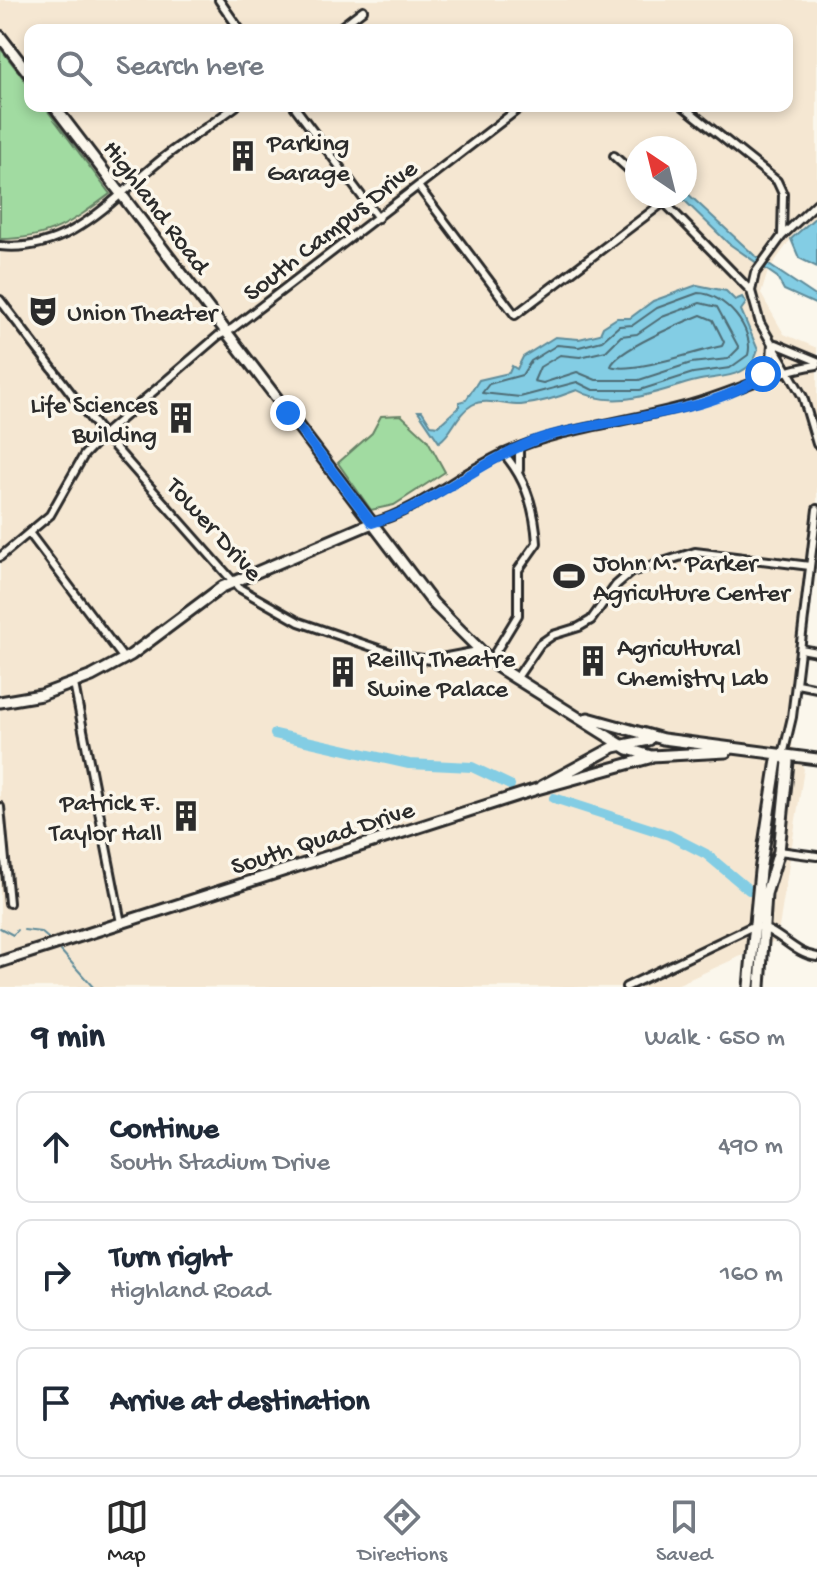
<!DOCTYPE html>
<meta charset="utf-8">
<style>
body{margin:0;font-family:"Gochi Hand",sans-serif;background:#f6f6f7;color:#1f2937}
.compass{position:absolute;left:625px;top:136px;width:72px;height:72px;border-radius:50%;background:#fff;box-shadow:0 4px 12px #0003;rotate:325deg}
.stop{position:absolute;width:24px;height:24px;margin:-18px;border:6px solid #1a73e8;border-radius:50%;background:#fff}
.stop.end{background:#1a73e8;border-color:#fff;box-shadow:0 2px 8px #0008}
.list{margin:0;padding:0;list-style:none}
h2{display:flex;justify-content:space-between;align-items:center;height:104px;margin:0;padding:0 32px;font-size:34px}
h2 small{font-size:26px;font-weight:400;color:#747a83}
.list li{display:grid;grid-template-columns:52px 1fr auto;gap:24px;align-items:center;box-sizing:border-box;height:112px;margin:0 16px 16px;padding:0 16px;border:2px solid #e0e1e3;border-radius:16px}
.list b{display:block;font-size:30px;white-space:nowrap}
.list p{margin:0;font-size:26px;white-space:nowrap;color:#747a83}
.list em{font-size:26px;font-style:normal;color:#747a83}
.icon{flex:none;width:44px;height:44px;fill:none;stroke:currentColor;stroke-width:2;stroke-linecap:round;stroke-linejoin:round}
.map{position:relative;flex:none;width:817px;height:987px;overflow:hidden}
.search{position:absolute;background:#fff;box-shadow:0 4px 12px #0003;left:24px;right:24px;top:24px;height:88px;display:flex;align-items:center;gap:20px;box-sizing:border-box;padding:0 28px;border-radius:16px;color:#747a83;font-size:30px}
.sheet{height:488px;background:#fff}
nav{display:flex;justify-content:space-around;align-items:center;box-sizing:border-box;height:112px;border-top:2px solid #e0e1e3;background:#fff;font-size:22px;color:#747a83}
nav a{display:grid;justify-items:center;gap:4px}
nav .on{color:#2b2b2b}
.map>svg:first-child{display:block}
</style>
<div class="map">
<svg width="817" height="987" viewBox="0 0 817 987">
<rect width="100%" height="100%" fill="#fbf7ec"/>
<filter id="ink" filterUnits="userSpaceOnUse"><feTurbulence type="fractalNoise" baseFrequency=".0125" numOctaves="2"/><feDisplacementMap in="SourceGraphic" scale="16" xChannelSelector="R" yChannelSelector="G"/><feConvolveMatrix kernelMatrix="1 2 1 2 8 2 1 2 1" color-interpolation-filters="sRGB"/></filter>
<g filter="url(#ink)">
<path fill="#f5e7d2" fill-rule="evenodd" d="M 0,0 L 817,0 L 817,216 L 796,232 L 768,271 L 761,294 L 784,334 L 817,348 L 817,521 L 792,746 L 804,769 L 777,940 L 672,987 L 0,987 ZM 30,30 L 787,30 L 787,106 L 30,106 ZM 637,148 L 685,148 L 685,196 L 637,196 Z"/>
<path fill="#a1dba1" stroke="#668366" stroke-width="2" d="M 0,48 L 30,87 L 30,106 L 44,106 L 110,194 C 71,223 50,239 0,239 Z
M 401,415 L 427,439 L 445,472 L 394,505 L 371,510 L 338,463 L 372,433 L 381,416 Z"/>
<path fill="#83cde4" stroke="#608c9a" stroke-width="2" d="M 685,191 L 754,255 L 817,297 L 817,305 L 784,290 L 777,277 L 728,243 L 680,196 L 685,196 Z
M 817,216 L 817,267 L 799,258 L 791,239 Z
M 697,285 L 726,291 L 735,300 L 742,297 L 746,303 L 741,310 L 758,350 C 750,380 719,375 696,381 C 659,390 616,412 577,390 C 559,397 540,403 521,405 C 507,406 485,397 472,405 C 455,415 454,432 439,442 L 418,411 L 422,411 L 431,425 L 438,426 L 459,407 L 459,402 L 466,400 L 479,380 L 509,373 L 512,366 L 517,369 L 523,357 L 555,337 L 579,339 L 600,334 L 603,327 L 617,318 L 630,318 L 653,301 Z"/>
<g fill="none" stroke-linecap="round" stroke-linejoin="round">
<path stroke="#4e6c75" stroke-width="2" d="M 698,293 C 724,293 755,329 748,355 L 730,368 L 693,373 L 640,390 L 593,390 L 577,382 L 520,397 L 482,393 L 489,384 L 522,375 L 531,361 L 557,345 L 579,347 L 602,341 L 619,326 L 633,325 L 657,308 Z
M 700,303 L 717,307 L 739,348 L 728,359 L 691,363 L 639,380 L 596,380 L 577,372 L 543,383 L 534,381 L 540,367 L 560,355 L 580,357 L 606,351 L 621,336 L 637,334 L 662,317 Z
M 701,315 L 713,320 L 724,342 L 722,346 C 696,351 631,374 611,366 C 617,350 681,323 701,315 Z"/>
<path stroke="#608c9a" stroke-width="2" d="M 0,928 L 13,935 L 17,930
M 24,930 L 41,932 L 48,938
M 61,951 L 93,987"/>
<path stroke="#83cde4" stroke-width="10" d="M 275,734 L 409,764 L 472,767 L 510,785
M 554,798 L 669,835 L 706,854 L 749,890"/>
<defs>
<path id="street" d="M 219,0 L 240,30
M 337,30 L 363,10
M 294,106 L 378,218
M 683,106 L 777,181 L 783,194 L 782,236
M 614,156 L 637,177
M 418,186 L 515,315 L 664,202
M 658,196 L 751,291
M 817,203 L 782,236 L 755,273 L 751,291 L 760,323 L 803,397 L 817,444
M 0,246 C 76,254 119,189 175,149 C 195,135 216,121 236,106
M 0,300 L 97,427 L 239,588 L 299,622 L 399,656 L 431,660 L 478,651
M 776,344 L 817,361
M 761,377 L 771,361 L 772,343
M 519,447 L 519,470
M 372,523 C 422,509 460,472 507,452 C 567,426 632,422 695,403 C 737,391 774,371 817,365
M 30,534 L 124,659
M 0,557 L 50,515 L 84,455 L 104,434 L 218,336 L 233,328 L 522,106
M 801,649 L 817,652
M 490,661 L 518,615 L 518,570 L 537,543 C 535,509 526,478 503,453
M 516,679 L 540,644 L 553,635 L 579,627 L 591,620 L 616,585 L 631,572 L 695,552 L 810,566
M 74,684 L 121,923
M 797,684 L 817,688
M 783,755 L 792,717 L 817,509
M 0,807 L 9,903
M 779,851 L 817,856
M 626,987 L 753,926 C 778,928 792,954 817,957"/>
<path id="secondary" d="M 0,36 L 30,75
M 54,106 L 433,603 L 496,666 L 628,749 L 651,756 L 726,752 L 731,748
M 0,702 L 41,695 L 92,676 L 131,655 L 222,587 L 372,523
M 588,718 L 663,739 L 817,759
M 542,786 L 614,747 L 649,740
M 0,962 L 537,789 L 649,758
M 749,987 L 760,871 L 777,760 L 783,755
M 760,987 L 766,894 L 779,851 L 788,762 L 783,755"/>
</defs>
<use href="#street" stroke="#2b2b2b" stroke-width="12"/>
<use href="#secondary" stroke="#2b2b2b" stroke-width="15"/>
<use href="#street" stroke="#fbf7ec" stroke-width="6"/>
<use href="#secondary" stroke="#fbf7ec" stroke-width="9"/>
</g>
</g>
<g fill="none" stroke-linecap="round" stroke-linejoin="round" filter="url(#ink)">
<path stroke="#1a73e8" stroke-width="10" d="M 288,413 L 372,523 C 433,506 481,459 541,438 C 602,418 715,415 763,374"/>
</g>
<defs>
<symbol id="building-bare" viewBox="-9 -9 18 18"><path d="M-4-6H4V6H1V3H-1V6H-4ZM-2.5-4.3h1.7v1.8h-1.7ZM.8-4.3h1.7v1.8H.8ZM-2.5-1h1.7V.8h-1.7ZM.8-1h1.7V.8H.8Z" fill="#2b2b2b" stroke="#fbf7ec" stroke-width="2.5" paint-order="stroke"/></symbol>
<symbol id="theatre-bare" viewBox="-9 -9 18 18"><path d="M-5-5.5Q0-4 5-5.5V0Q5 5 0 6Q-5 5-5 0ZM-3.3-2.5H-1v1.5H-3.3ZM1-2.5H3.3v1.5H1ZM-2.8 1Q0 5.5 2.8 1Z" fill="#2b2b2b" stroke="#fbf7ec" stroke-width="2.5" paint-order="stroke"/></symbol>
<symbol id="stadium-bare" viewBox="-9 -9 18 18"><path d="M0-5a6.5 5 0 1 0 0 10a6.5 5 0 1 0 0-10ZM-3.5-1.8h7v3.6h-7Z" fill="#2b2b2b" stroke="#fbf7ec" stroke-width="2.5" paint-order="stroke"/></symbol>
</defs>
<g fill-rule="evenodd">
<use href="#building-bare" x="221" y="134" width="44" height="44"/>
<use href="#theatre-bare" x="21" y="289" width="44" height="44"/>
<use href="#building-bare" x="159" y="396" width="44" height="44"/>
<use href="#stadium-bare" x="547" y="554" width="44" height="44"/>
<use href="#building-bare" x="571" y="639" width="44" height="44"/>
<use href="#building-bare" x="321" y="650" width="44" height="44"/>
<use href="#building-bare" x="164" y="794" width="44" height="44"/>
</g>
<g text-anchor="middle" stroke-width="7" stroke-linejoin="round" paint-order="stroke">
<g font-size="26" fill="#2b2b2b" stroke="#fbf7ec" text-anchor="start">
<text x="267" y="150">Parking<tspan x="267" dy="30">Garage</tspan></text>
<text x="67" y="320">Union Theater</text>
<text x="157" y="412" text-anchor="end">Life Sciences<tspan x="157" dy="30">Building</tspan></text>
<text x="593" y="570">John M. Parker<tspan x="593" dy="30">Agriculture Center</tspan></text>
<text x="617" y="655">Agricultural<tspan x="617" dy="30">Chemistry Lab</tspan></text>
<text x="367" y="666">Reilly Theatre<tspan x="367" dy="30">Swine Palace</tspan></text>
<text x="162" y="810" text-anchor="end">Patrick F.<tspan x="162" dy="30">Taylor Hall</tspan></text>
</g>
<g font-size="26" fill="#2b2b2b" stroke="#fbf7ec">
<text transform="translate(158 206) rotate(53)" y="9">Highland Road</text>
<text transform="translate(329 229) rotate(-38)" y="9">South Campus Drive</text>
<text transform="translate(216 528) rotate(48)" y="9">Tower Drive</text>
<text transform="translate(322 836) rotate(-18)" y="9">South Quad Drive</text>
</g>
</g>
</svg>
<svg class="compass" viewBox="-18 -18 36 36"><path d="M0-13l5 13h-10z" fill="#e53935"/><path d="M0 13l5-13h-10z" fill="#747a83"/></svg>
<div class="stop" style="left:763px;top:374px"></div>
<div class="stop end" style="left:288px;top:413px"></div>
<div class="search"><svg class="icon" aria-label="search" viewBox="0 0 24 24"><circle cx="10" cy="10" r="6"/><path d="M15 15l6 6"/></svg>Search here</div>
</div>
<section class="sheet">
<h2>9 min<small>Walk · 650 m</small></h2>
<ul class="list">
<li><svg class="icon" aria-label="ahead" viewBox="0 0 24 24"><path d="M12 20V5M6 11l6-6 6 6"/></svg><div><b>Continue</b><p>South Stadium Drive</p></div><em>490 m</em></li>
<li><svg class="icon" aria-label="right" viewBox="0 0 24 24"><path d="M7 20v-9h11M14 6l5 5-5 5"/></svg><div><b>Turn right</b><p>Highland Road</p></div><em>160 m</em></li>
<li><svg class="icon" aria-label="arrive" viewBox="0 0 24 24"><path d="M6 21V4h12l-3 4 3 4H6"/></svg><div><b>Arrive at destination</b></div></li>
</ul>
</section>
<nav>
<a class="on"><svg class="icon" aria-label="map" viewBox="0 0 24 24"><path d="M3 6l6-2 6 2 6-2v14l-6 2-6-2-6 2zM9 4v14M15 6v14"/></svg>Map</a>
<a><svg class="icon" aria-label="directions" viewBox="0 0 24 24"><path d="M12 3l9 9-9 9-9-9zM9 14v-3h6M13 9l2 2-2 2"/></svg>Directions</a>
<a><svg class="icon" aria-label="saved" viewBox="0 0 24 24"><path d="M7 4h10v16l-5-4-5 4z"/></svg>Saved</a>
</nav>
